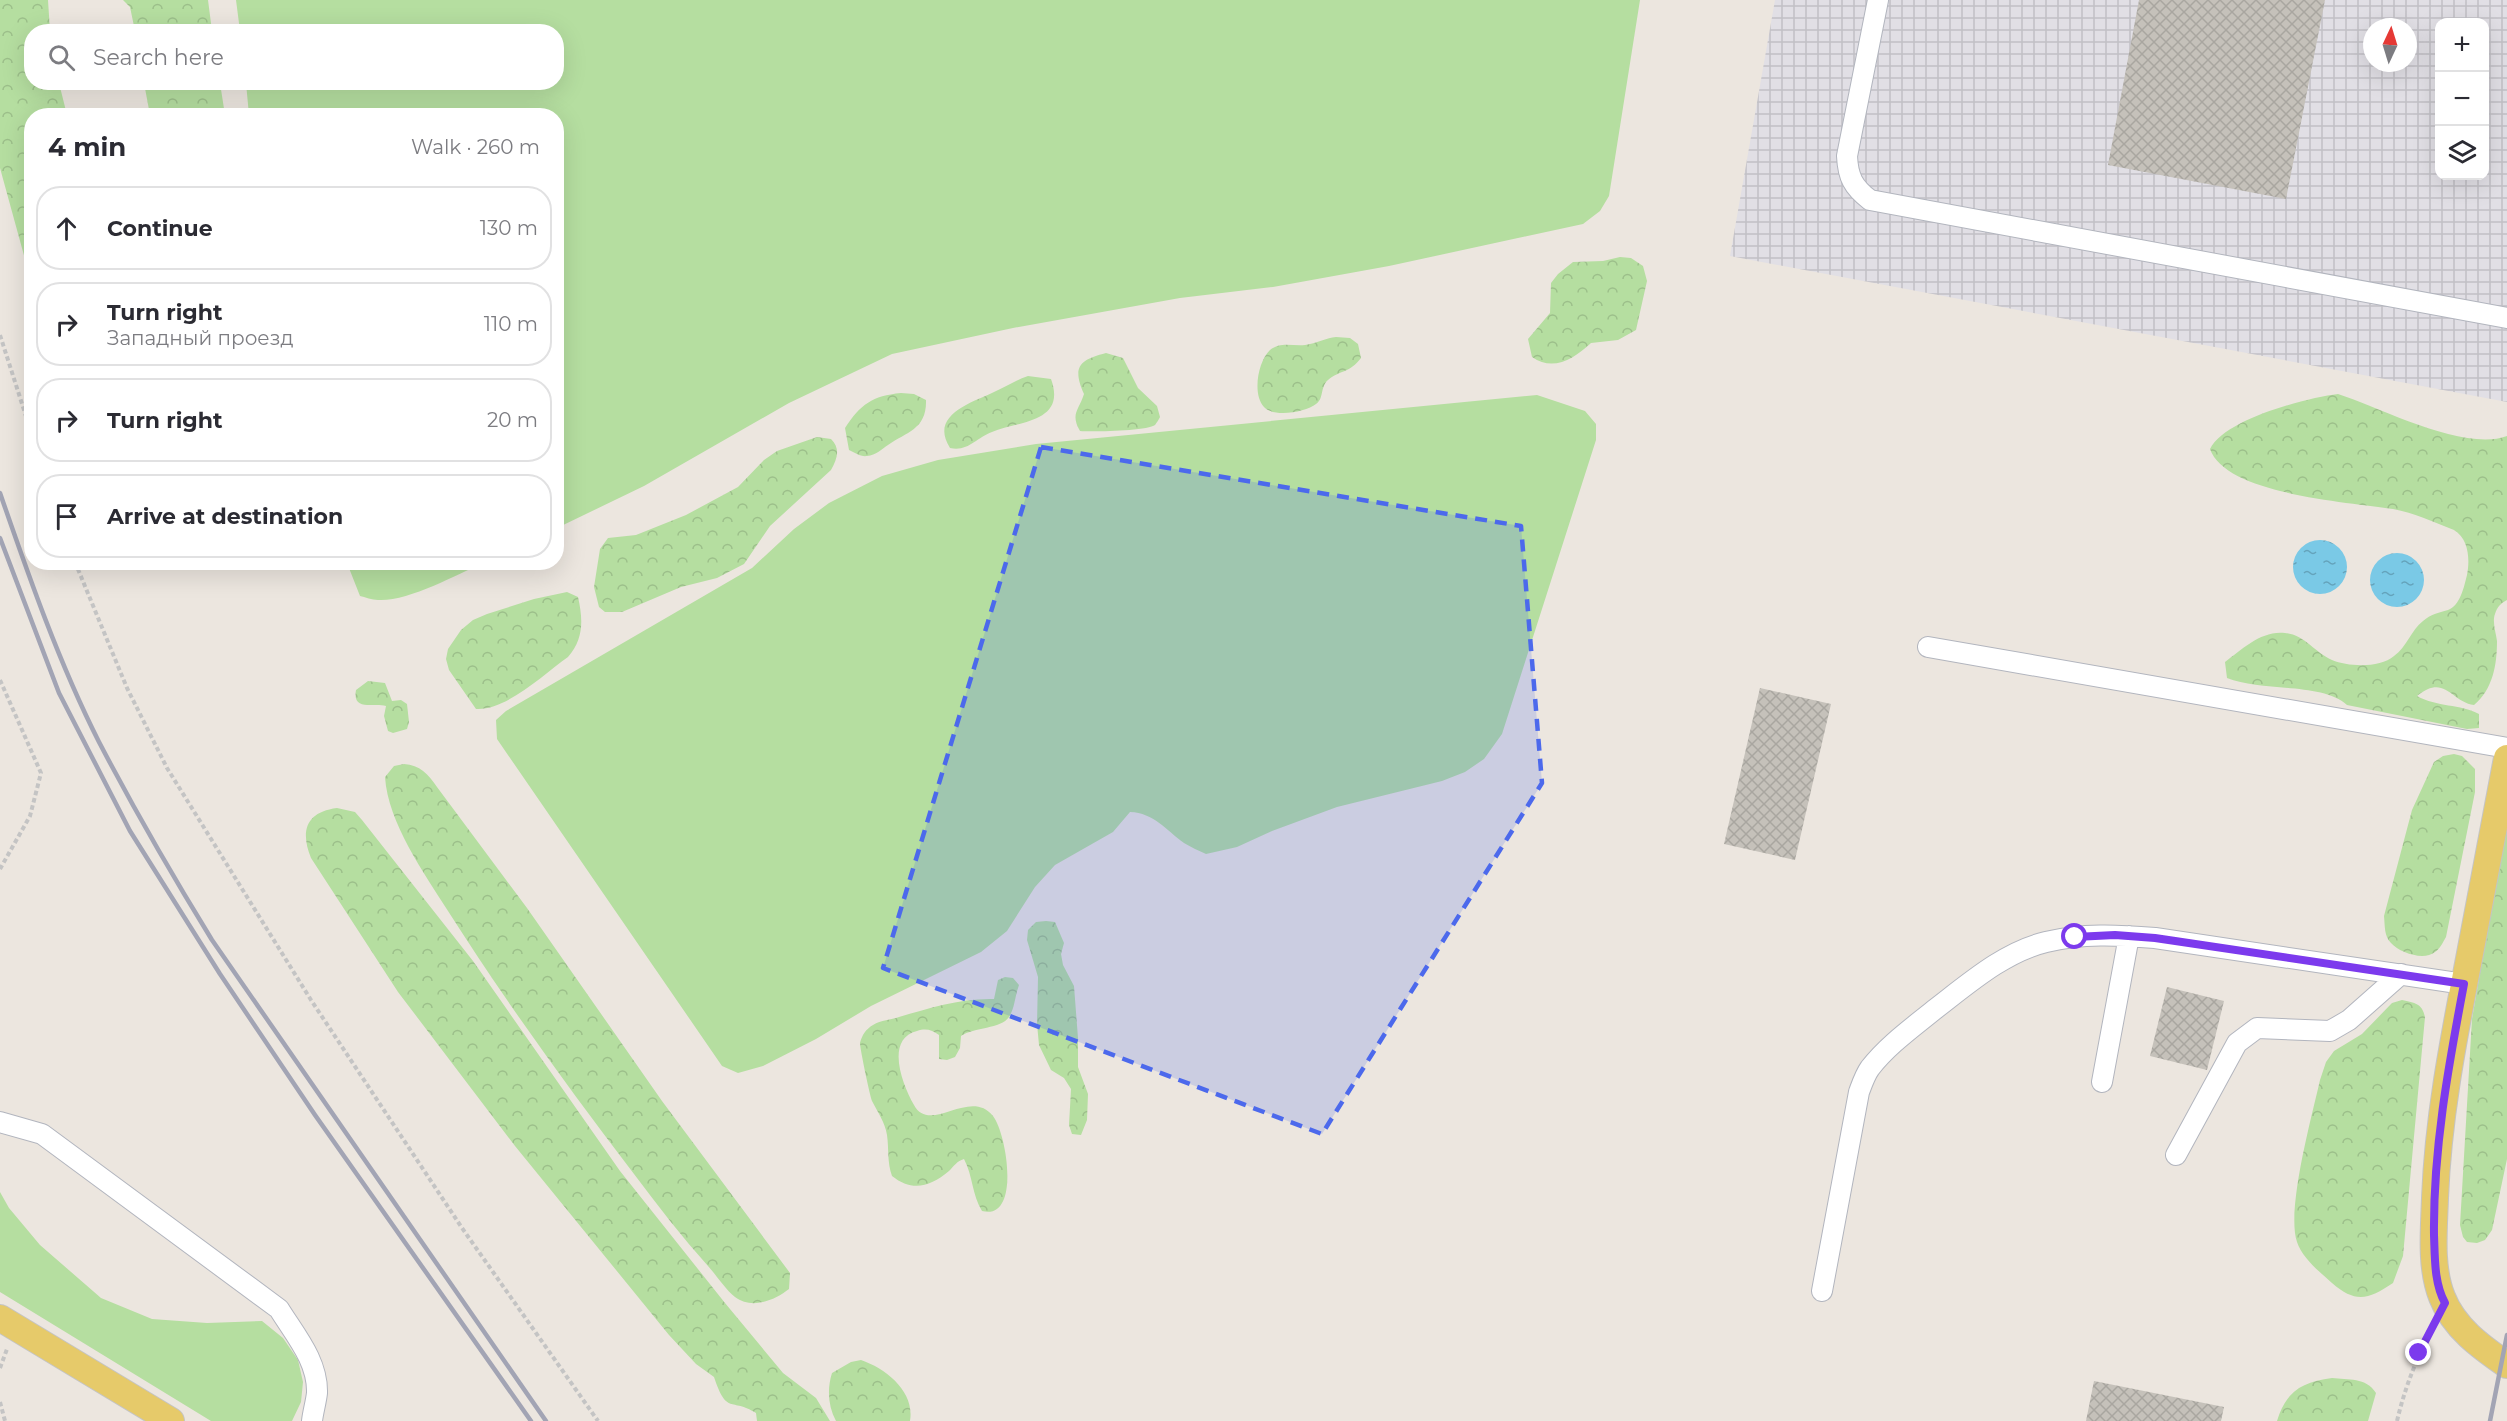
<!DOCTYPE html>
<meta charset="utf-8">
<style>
body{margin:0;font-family:Montserrat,sans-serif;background:#f2f2f3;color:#2b2b33}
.controls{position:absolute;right:18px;top:18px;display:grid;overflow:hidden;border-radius:12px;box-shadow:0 6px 24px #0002}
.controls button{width:54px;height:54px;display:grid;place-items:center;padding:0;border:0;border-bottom:2px solid #e1e1e2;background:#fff;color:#2b2b33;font:30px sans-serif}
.compass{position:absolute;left:2363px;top:18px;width:54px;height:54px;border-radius:50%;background:#fff;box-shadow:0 6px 24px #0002;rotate:4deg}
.stop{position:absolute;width:18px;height:18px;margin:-14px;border:4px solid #7c3aed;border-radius:50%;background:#fff}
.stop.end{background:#7c3aed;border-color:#fff;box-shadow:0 2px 6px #0008}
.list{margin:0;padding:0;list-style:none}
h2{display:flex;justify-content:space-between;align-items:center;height:78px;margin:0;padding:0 24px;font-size:26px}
h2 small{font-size:20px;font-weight:400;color:#7c7c81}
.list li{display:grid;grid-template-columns:39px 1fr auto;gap:18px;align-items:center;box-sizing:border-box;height:84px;margin:0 12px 12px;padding:0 12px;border:2px solid #e1e1e2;border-radius:24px}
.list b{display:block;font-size:22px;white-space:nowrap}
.list p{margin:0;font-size:20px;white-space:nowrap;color:#7c7c81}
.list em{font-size:20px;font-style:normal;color:#7c7c81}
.icon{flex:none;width:33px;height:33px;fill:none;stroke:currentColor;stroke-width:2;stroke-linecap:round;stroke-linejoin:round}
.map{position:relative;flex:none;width:2507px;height:1421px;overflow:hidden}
.search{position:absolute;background:#fff;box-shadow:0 6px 24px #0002;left:24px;top:24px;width:540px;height:66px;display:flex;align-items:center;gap:15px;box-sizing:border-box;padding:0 21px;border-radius:24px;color:#7c7c81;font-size:22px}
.panel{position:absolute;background:#fff;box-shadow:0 6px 24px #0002;left:24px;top:108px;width:540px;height:462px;border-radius:24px}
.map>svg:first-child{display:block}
</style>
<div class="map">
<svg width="2507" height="1421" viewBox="0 0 2507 1421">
<defs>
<pattern id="industrial-grid" width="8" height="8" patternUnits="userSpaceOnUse" patternTransform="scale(1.5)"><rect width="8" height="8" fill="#e1dfe5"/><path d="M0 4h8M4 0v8" fill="none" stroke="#c1c0c5"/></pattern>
<pattern id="forest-crowns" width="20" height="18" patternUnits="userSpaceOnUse" patternTransform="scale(1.5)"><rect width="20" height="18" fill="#b5dea0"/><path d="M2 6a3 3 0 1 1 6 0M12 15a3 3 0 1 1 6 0" fill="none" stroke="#9cbf8a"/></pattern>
<pattern id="water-ripples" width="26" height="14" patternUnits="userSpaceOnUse" patternTransform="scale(1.5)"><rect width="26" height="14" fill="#7ac9e6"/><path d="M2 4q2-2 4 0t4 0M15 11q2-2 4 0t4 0" fill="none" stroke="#64a3bb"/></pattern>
<pattern id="building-cross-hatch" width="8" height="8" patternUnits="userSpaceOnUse" patternTransform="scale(1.5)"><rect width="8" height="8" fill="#c5c1ba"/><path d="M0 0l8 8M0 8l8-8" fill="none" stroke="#a9a6a0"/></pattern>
</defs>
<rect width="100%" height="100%" fill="#ece6df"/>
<path fill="url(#industrial-grid)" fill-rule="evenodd" d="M 1775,0 L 2507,0 L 2507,402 L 1730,256 ZM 2440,22 L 2484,22 L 2484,176 L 2440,176 ZM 2372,27 L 2408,27 L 2408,63 L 2372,63 Z"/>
<path fill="#b5dea0" d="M 236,0 L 1640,0 L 1609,196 L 1600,211 L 1583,224 L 1389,266 L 1273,287 L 1180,298 L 1013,328 L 892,354 L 789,403 L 644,486 L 557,528 L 556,116 L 249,115 L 246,83 L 556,82 L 556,32 L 240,31 Z
M 1537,395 L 1585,411 L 1596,424 L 1596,440 L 1502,734 L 1484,759 L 1465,772 L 1442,781 L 1337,807 L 1272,831 L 1237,847 L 1206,854 C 1199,851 1191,847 1184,843 C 1166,830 1154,813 1130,812 L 1113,832 L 1055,865 L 1035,887 L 1007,931 L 981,952 L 871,1006 L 816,1039 L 763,1066 L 738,1073 L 722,1066 L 497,739 L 496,720 L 506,711 L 752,568 L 794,529 L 829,503 L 882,476 L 938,460 L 1036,444 Z
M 347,563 L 347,562 L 483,563 C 456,575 407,602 378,600 C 372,600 365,597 360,596 Z
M 0,1192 L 9,1208 L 40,1245 L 101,1298 L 152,1319 L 207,1323 L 262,1321 L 283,1338 L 298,1360 L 303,1382 L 301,1402 L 292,1421 L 211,1421 L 0,1292 Z"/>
<path fill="url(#forest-crowns)" d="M 0,0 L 48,0 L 50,31 L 32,32 L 32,82 L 59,83 L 67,115 L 32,116 L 31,281 L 0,168 Z
M 123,0 L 208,0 L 212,31 L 135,31 L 130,7 Z
M 144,83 L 220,83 L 225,115 L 150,115 Z
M 1620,257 L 1631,258 L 1643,266 L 1647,281 L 1636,330 L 1618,340 L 1591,343 C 1574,359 1553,372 1532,357 L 1528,339 L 1550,313 L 1551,283 L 1558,274 L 1573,262 L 1603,261 Z
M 1336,337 L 1350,338 L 1358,344 L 1361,358 C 1350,373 1340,370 1328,380 C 1320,387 1324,399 1316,404 C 1306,412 1274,418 1264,407 C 1252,394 1258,361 1270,350 C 1282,340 1296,348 1310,344 C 1319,342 1326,338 1336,337 Z
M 1106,353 L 1123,358 L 1138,388 L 1157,406 L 1160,417 C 1159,419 1156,424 1155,425 C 1148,431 1091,432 1080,431 C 1070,414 1079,410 1084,394 C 1072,367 1079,360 1106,353 Z
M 1028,376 L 1051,379 C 1067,423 1018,421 992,432 C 976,438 968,452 950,448 C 929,415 971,403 994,392 C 1006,387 1016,380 1028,376 Z
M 901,393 L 914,394 L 926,400 C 927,429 907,432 888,445 C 882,449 876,455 867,456 C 861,457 855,453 849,450 L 845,428 C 861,404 872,396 901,393 Z
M 2338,394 C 2381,408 2464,452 2507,436 L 2507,600 C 2501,603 2497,607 2495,614 C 2492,622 2496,633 2497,641 C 2497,665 2493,689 2474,705 C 2451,702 2445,673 2417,696 C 2437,707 2460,704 2479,714 L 2479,728 L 2467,729 L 2347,705 C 2322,682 2261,692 2227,678 L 2225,662 C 2242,649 2262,630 2285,633 C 2305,635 2315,653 2332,660 C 2349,667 2380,668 2394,656 C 2407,647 2411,630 2423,621 C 2431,614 2438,613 2448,610 C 2460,606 2464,587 2467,575 C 2470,560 2469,539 2454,530 C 2434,522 2414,513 2393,509 C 2350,502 2226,495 2210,449 C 2225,419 2306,398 2338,394 Z
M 817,437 L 831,439 C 841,449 837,459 831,470 L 770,526 L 744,564 L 717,578 L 681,587 L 622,612 L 605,612 L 599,607 L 594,587 L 600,549 L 608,538 L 636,535 L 686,515 L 738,487 L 764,460 L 777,451 Z
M 567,592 L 578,597 C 583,619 584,639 568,657 C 544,674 506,711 476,709 L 449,670 L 446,659 L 448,649 L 461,630 L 473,620 L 487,614 L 534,599 Z
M 368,681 L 385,683 L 392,701 L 401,700 L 407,704 L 409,722 L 407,729 L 393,733 L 388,731 L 384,716 L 386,706 C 374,702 352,712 356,690 Z
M 2454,754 L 2462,756 L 2475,769 L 2475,792 L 2446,937 C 2443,942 2440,949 2435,952 C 2424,961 2400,953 2391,943 C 2384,936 2385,926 2384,916 L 2412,810 L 2434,762 L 2443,756 Z
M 404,764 C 420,765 428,774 437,787 L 527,908 L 662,1101 L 790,1273 L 789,1289 C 775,1300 752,1310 735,1297 C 725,1289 717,1276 708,1266 C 682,1237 658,1206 634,1174 C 569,1089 506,1002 448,911 C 424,873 388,823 385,777 L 394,766 Z
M 337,808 L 355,812 L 362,820 L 473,961 L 620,1171 L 725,1303 L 783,1373 L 816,1398 L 830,1421 L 757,1421 L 756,1413 C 731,1397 727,1416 714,1377 L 696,1364 L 669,1335 L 515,1146 L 398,992 L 311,858 C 300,831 306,812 337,808 Z
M 2507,817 L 2507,1159 L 2492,1230 L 2485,1240 L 2477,1243 L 2467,1242 L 2463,1237 L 2460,1225 L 2472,1019 Z
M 1046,921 L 1055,922 L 1064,943 L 1061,954 L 1063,965 L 1074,986 L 1078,1038 L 1078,1067 L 1088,1094 L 1087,1120 L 1081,1135 L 1072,1134 L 1069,1125 L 1071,1089 L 1064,1078 L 1051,1070 L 1039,1045 L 1037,1024 L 1038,977 L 1027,940 L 1028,930 L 1036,922 Z
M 1005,977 L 1013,978 L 1019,985 C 1015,995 1015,1008 1009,1017 C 1001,1029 974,1027 961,1036 L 960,1048 L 955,1057 L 947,1060 L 939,1059 L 939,1035 C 932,1030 926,1028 917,1031 C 885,1039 902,1084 914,1105 C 930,1135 970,1087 993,1116 C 1007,1134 1021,1221 982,1211 C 972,1195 973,1176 964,1159 C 957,1161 954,1166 949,1171 C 930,1187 912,1192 892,1176 C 887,1162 889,1149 887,1135 C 885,1122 878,1113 872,1101 C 870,1096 860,1049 860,1043 C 862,1035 866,1029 873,1025 C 881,1020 891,1020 899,1017 C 929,1008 962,998 994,999 L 998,980 Z
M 2402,1000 C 2415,1003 2422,1003 2425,1017 L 2403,1256 L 2393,1283 C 2369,1299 2356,1304 2332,1283 C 2320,1272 2302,1258 2297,1242 C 2286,1210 2312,1116 2320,1080 L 2326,1062 L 2334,1051 L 2362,1034 L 2392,1003 Z
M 861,1360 C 887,1369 915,1392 910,1421 L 836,1421 C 828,1406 827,1389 832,1373 L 851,1362 Z
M 2332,1378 C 2348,1380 2366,1377 2376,1393 L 2368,1421 L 2277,1421 C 2286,1391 2302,1382 2332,1378 Z"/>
<path fill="url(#water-ripples)" d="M2293 567a27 27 0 1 1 54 0a27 27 0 1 1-54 0Z
M2370 580a27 27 0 1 1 54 0a27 27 0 1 1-54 0Z"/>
<path fill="url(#building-cross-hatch)" d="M 2139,0 L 2325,0 L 2286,199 L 2108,165 Z
M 1760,688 L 1831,704 L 1795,860 L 1724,844 Z
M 2167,987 L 2224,1001 L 2207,1070 L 2150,1056 Z
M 2094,1381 L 2224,1407 L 2221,1421 L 2086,1421 Z"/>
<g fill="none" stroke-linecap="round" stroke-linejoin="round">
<defs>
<path id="minor" d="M 1878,0 L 1847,156 C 1848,177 1853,187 1870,200 L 2507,318
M 1928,647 L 2507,748
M 2102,1082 L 2129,936
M 0,1122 L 42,1134 L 279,1309 C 295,1335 318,1361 317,1393 C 316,1402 313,1412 312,1421
M 2176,1155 L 2237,1043 L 2257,1028 L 2330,1031 L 2349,1020 L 2401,974
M 1822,1291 L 1859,1092 C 1862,1084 1865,1075 1870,1068 C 1888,1045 1912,1028 1934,1010 C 1968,984 2004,952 2046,942 C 2082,933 2119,935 2155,938 L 2464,984"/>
<path id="major" d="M 2507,758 C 2494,827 2481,895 2468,964 C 2453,1042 2438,1119 2435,1198 C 2434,1230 2430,1267 2442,1297 C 2454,1328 2481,1347 2507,1365
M 0,1318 L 171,1421"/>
</defs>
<use href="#minor" stroke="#b2b5be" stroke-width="22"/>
<use href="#major" stroke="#c4c4c4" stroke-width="28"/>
<path stroke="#c4c4c4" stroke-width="4" stroke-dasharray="4.5 3" stroke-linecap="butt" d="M 0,335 L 32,435
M 75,562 L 127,688 L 167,768 L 311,1000 L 462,1228 L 598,1421
M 0,680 L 41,773 L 30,816 L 0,869
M 0,1368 L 7,1349
M 0,1402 L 5,1421
M 2397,1421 C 2405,1387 2417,1357 2433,1327"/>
<use href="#minor" stroke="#fff" stroke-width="20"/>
<use href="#major" stroke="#e6ca6a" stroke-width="26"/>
<path stroke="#a2a4b4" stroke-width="4.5" d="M 0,493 C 29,577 59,663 99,742 C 134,809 172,875 212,940 L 546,1421
M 0,538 L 59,693 L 130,831 L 220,974 L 315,1115 L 531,1421
M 2490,1421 L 2507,1335"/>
</g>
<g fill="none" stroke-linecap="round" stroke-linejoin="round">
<path stroke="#7c3aed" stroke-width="8" d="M 2075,937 L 2115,935 L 2155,938 L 2464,984 C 2448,1068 2433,1151 2434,1235 C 2435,1258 2434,1283 2445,1303 L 2419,1353"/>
</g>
<path fill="#4c69ec" fill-opacity="0.2" stroke="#4c69ec" stroke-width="4.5" stroke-dasharray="12 8" stroke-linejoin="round" d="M 1041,447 L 1521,526 L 1542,783 L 1322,1134 L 883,968 Z"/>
</svg>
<div class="controls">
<button>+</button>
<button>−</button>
<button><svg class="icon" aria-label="layers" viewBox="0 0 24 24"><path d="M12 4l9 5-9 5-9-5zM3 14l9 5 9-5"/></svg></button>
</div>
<svg class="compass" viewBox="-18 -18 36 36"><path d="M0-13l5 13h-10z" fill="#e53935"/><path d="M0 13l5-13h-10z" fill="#7c7c81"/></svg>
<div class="stop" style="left:2075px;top:937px"></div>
<div class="stop end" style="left:2419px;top:1353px"></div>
<div class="search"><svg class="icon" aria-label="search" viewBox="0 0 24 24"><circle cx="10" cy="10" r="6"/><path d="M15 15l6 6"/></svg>Search here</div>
<section class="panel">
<h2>4 min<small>Walk · 260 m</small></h2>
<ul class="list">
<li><svg class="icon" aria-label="ahead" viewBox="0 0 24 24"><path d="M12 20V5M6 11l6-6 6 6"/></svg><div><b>Continue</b></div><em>130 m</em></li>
<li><svg class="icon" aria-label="right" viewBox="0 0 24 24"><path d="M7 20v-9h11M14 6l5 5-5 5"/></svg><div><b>Turn right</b><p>Западный проезд</p></div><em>110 m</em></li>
<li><svg class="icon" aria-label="right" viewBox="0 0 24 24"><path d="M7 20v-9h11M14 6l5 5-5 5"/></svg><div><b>Turn right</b></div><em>20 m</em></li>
<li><svg class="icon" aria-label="arrive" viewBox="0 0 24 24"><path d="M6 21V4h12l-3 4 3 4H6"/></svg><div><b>Arrive at destination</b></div></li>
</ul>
</section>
</div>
